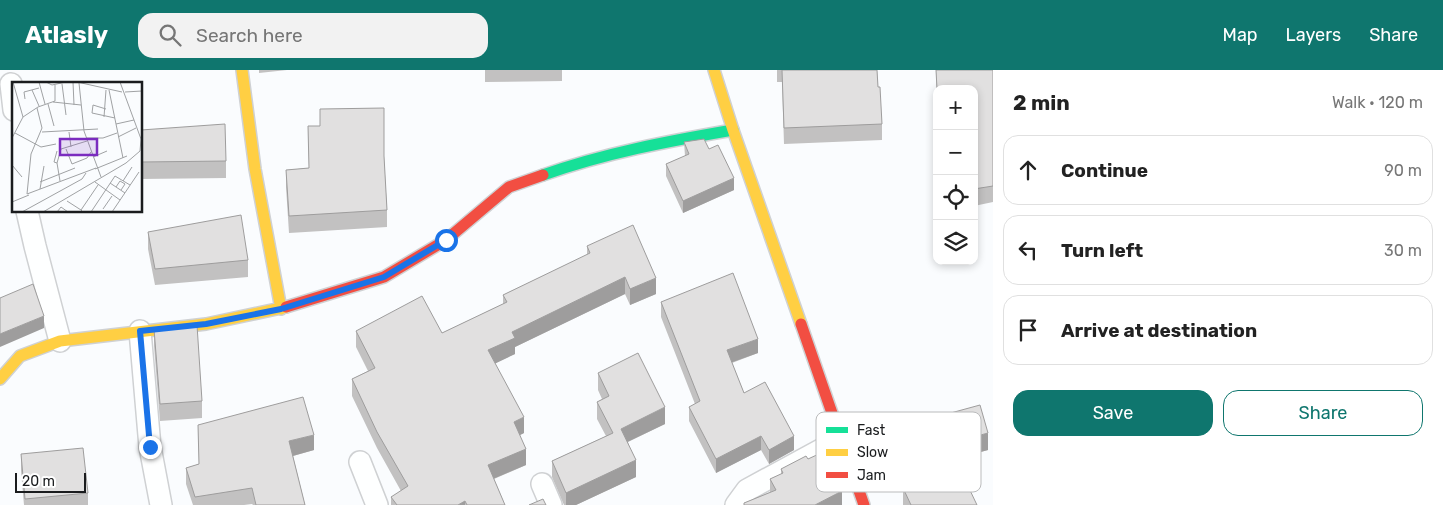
<!DOCTYPE html>
<meta charset="utf-8">
<style>
body{margin:0;font-family:Rubik,sans-serif;background:#f2f2f2;color:#222}
.controls{position:absolute;right:15px;top:15px;display:grid;overflow:hidden;border-radius:10px;box-shadow:0 2px 8px #0003}
.controls button{width:45px;height:45px;display:grid;place-items:center;padding:0;border:0;border-bottom:1px solid #e0e0e0;background:#fff;color:#222;font:25px sans-serif}
.scale{position:absolute;left:15px;bottom:12px;width:71px;box-sizing:border-box;padding-left:5px;border:2px solid #1a1c1e;border-top:0;font-size:14px;line-height:18px;white-space:nowrap;color:#1a1c1e;-webkit-text-stroke:4px #fff;paint-order:stroke}
.stop{position:absolute;width:15px;height:15px;margin:-11px;border:4px solid #1a73e8;border-radius:50%;background:#fff}
.stop.end{background:#1a73e8;border-color:#fff;box-shadow:0 1px 5px #0008}
.list{margin:0;padding:0;list-style:none}
h2{display:flex;justify-content:space-between;align-items:center;height:65px;margin:0;padding:0 20px;font-size:21px}
h2 small{font-size:16px;font-weight:400;color:#767676}
.list li{display:grid;grid-template-columns:32px 1fr auto;gap:15px;align-items:center;box-sizing:border-box;height:70px;margin:0 10px 10px;padding:0 10px;border:1px solid #e0e0e0;border-radius:15px}
.list b{display:block;font-size:19px;white-space:nowrap}
.list em{font-size:16px;font-style:normal;color:#767676}
.actions{display:flex;gap:10px;padding:15px 20px}
.actions a{flex:1;padding:11px 0;border:1px solid #0f766e;border-radius:15px;text-align:center;font-size:18px;color:#0f766e}
.actions .main{background:#0f766e;color:#fff}
.icon{flex:none;width:28px;height:28px;fill:none;stroke:currentColor;stroke-width:2;stroke-linecap:round;stroke-linejoin:round}
.map{position:relative;flex:none;width:993px;height:435px;overflow:hidden}
header{display:flex;align-items:center;gap:30px;box-sizing:border-box;height:70px;padding:0 25px;background:#0f766e;color:#fff}
header strong{font-size:24px}
nav{display:flex;gap:28px;margin-inline-start:auto;font-size:18px}
.search{width:350px;height:45px;background:#f2f2f2;display:flex;align-items:center;gap:12px;box-sizing:border-box;padding:0 18px;border-radius:15px;color:#767676;font-size:19px}
main{display:flex}
aside{flex:1;background:#fff}
.map>svg:first-child{display:block}
</style>
<header>
<strong>Atlasly</strong>
<div class="search"><svg class="icon" aria-label="search" viewBox="0 0 24 24"><circle cx="10" cy="10" r="6"/><path d="M15 15l6 6"/></svg>Search here</div>
<nav><a>Map</a><a>Layers</a><a>Share</a></nav>
</header>
<main>
<div class="map">
<svg width="993" height="435" viewBox="0 0 993 435">
<rect width="100%" height="100%" fill="#fafcfe"/>
<g fill="none" stroke-linecap="round" stroke-linejoin="round">
<defs>
<path id="street" d="M 11,14 L 14,40
M 27,141 L 35,176 L 60,271
M 140,261 L 150,377 L 161,435
M 360,392 L 377,435
M 542,414 L 551,435
M 736,435 L 747,420 L 841,369"/>
<path id="fast" d="M 543,105 C 605,83 669,71 733,60"/>
<path id="slow" d="M 242,0 L 255,99 L 281,239
M 714,0 L 733,60 L 801,254
M 0,309 L 20,286 L 60,271 L 206,254 L 286,237"/>
<path id="jam" d="M 286,237 L 384,207 L 446,170 L 509,117 L 543,105
M 801,254 L 864,435"/>
</defs>
<use href="#street" stroke="#cfd1d3" stroke-width="24"/>
<use href="#fast" stroke="#cfd1d3" stroke-width="14"/>
<use href="#slow" stroke="#cfd1d3" stroke-width="14"/>
<use href="#jam" stroke="#cfd1d3" stroke-width="14"/>
<use href="#street" stroke="#feffff" stroke-width="21"/>
<use href="#fast" stroke="#16e098" stroke-width="11"/>
<use href="#slow" stroke="#ffcf43" stroke-width="11"/>
<use href="#jam" stroke="#f24e42" stroke-width="11"/>
</g>
<path fill="#c2c1c1" d="M 259,0 L 287,0 L 259,3 Z
M 485,0 L 562,0 L 562,11 L 485,12 Z
M 777,0 L 877,0 L 878,17 L 882,54 L 882,70 L 784,74 L 782,12 L 777,12 Z
M 936,0 L 993,0 L 993,132 L 974,136 L 974,19 L 937,19 L 937,26 Z
M 320,39 L 384,86 L 387,140 L 387,157 L 289,163 L 286,117 L 286,100 L 309,98 L 308,56 L 320,56 Z
M 141,60 L 226,91 L 226,108 L 141,109 Z
M 684,72 L 709,79 L 734,120 L 683,143 L 666,106 L 666,94 L 685,86 Z
M 148,162 L 248,190 L 248,207 L 155,215 L 148,179 Z
M 587,176 L 656,224 L 630,235 L 625,224 L 515,277 L 515,284 L 495,293 L 524,363 L 520,365 L 526,395 L 494,409 L 505,435 L 391,435 L 391,427 L 401,421 L 377,378 L 352,326 L 352,309 L 368,301 L 356,277 L 356,261 L 442,263 L 503,234 L 503,225 L 587,185 Z
M 661,232 L 758,283 L 732,293 L 744,323 L 794,380 L 769,394 L 761,380 L 716,403 L 689,351 L 689,337 L 695,334 L 661,247 Z
M 154,259 L 202,331 L 202,348 L 160,351 L 154,276 Z
M 598,303 L 665,354 L 628,372 L 636,407 L 576,435 L 564,435 L 552,407 L 552,391 L 606,366 L 597,349 L 597,332 L 602,329 L 598,320 Z
M 198,355 L 314,380 L 293,386 L 305,435 L 253,435 L 252,434 L 244,435 L 193,435 L 186,414 L 186,398 L 199,394 Z
M 870,365 L 988,380 L 877,410 L 870,382 Z
M 21,384 L 88,423 L 88,435 L 24,435 L 21,401 Z
M 808,389 L 842,435 L 744,435 L 744,433 L 770,422 L 770,409 L 781,404 L 781,399 Z
M 903,418 L 977,435 L 903,435 Z"/>
<path fill="#9e9d9d" d="M 734,108 L 734,120 L 683,143 L 683,131 Z
M 625,207 L 625,224 L 515,277 L 515,284 L 488,297 L 488,280 L 512,262 Z
M 656,208 L 656,224 L 630,235 L 630,219 Z
M 44,246 L 44,258 L 0,277 L 0,264 Z
M 758,269 L 758,283 L 727,294 L 727,280 Z
M 665,337 L 665,354 L 621,375 L 621,359 Z
M 524,347 L 524,363 L 514,368 L 514,352 Z
M 988,363 L 988,380 L 877,410 L 877,393 Z
M 314,365 L 314,380 L 289,387 L 289,371 Z
M 761,366 L 761,380 L 716,403 L 716,389 Z
M 794,366 L 794,380 L 769,394 L 769,380 Z
M 526,379 L 526,395 L 488,411 L 488,395 Z
M 636,390 L 636,407 L 576,435 L 566,435 L 566,423 Z
M 842,421 L 842,435 L 815,435 Z
M 465,431 L 465,435 L 458,435 Z"/>
<path fill="#e1e0e0" stroke="#9e9d9d" d="M 782,0 L 877,0 L 878,17 L 880,17 L 882,54 L 784,58 Z
M 936,0 L 993,0 L 993,116 L 974,119 L 974,19 L 937,19 Z
M 384,38 L 384,86 L 387,140 L 289,146 L 286,100 L 309,98 L 308,56 L 320,56 L 320,39 Z
M 225,54 L 226,91 L 141,92 L 141,60 Z
M 704,69 L 709,79 L 718,75 L 734,108 L 683,131 L 666,94 L 689,84 L 684,72 Z
M 241,145 L 248,190 L 155,199 L 148,162 Z
M 633,155 L 656,208 L 630,219 L 625,207 L 512,262 L 515,268 L 488,280 L 524,347 L 514,352 L 526,379 L 488,395 L 505,435 L 467,435 L 465,431 L 458,435 L 397,435 L 391,427 L 408,416 L 377,362 L 352,309 L 375,298 L 356,261 L 422,226 L 442,263 L 507,232 L 503,225 L 590,183 L 587,176 Z
M 733,203 L 758,269 L 727,280 L 744,323 L 765,312 L 794,366 L 769,380 L 761,366 L 716,389 L 689,337 L 700,331 L 661,232 Z
M 33,214 L 44,246 L 0,264 L 0,228 Z
M 197,255 L 202,331 L 160,334 L 154,259 Z
M 638,283 L 665,337 L 621,359 L 636,390 L 566,423 L 552,391 L 613,363 L 597,332 L 609,326 L 598,303 Z
M 303,327 L 314,365 L 289,371 L 305,435 L 256,435 L 252,418 L 195,427 L 186,398 L 199,394 L 198,355 Z
M 980,335 L 988,363 L 877,393 L 870,365 Z
M 83,378 L 88,423 L 25,429 L 21,384 Z
M 821,383 L 842,421 L 815,435 L 744,435 L 744,433 L 776,420 L 770,409 L 783,403 L 781,399 L 806,386 L 808,389 Z
M 957,393 L 977,435 L 911,435 L 903,418 Z
M 543,429 L 546,435 L 529,435 Z"/>
<g fill="none" stroke-linecap="round" stroke-linejoin="round">
<path stroke="#1a73e8" stroke-width="6" d="M 150,377 L 140,261 L 206,254 L 281,239 L 384,207 L 446,170"/>
</g>
<g transform="translate(12 12)">
<rect width="130" height="130" fill="#fafcfe"/>
<path fill="none" stroke="#a0a2a4" stroke-width="1" d="M 27,0 L 33,22M 34,0 L 40,3 L 54,0M 61,0 L 62,23M 65,0 L 110,10M 67,1 L 72,49 L 89,95M 50,2 L 54,33M 20,8 L 27,24M 97,8 L 111,76M 113,10 L 130,9M 13,17 L 12,10 L 27,6M 41,20 L 69,23M 36,22 L 42,44M 25,26 L 30,46 L 19,72 L 15,112 L 84,86M 94,27 L 81,23 L 80,31 L 103,36M 11,35 L 26,25 L 43,19 L 43,3M 92,35 L 94,8M 104,42 L 122,38M 30,50 L 86,47M 57,50 L 59,65M 3,51 L 29,65 L 44,62M 106,55 L 124,46M 0,56 L 11,35 L 1,0M 74,56 L 91,56 L 105,51M 54,67 L 60,82 L 75,76 L 79,70M 45,69 L 42,80 L 45,81 L 48,99M 81,75 L 95,69M 45,81 L 49,67 L 75,59M 0,83 L 10,95M 83,87 L 115,74M 111,99 L 120,85M 28,100 L 63,86M 83,100 L 108,118M 98,101 L 113,111M 104,105 L 108,99 L 113,102 L 109,108M 28,107 L 32,84M 55,119 L 69,128M 0,120 L 17,113M 91,127 L 100,114M 10,130 L 70,97 L 74,91M 31,130 L 114,81 L 128,69 L 129,57 L 108,0M 45,130 L 49,125 L 56,130M 71,130 L 69,128 L 86,103M 79,130 L 103,94 L 118,103M 100,130 L 127,90"/>
<path fill="#7b2cbf" fill-opacity="0.15" stroke="#7b2cbf" stroke-width="2.5" d="M 48,57 L 85,57 L 85,73 L 48,73 Z"/>
<rect width="130" height="130" fill="none" stroke="#1a1c1e" stroke-width="2.5"/>
</g>
<rect x="816" y="342" width="165" height="80" rx="8" fill="#fff" stroke="#babbbc" stroke-width="1"/>
<rect x="826" y="357" width="22" height="6" fill="#16e098"/>
<rect x="826" y="379" width="22" height="7" fill="#ffcf43"/>
<rect x="826" y="402" width="22" height="6" fill="#f24e42"/>
<g font-size="14" fill="#1a1c1e">
<text x="857" y="365">Fast</text>
<text x="857" y="387">Slow</text>
<text x="857" y="410">Jam</text>
</g>
</svg>
<div class="controls">
<button>+</button>
<button>−</button>
<button><svg class="icon" aria-label="locate" viewBox="0 0 24 24"><circle cx="12" cy="12" r="6"/><path d="M12 2v4M12 18v4M2 12h4M18 12h4"/></svg></button>
<button><svg class="icon" aria-label="layers" viewBox="0 0 24 24"><path d="M12 4l9 5-9 5-9-5zM3 14l9 5 9-5"/></svg></button>
</div>
<div class="scale">20 m</div>
<div class="stop" style="left:446px;top:170px"></div>
<div class="stop end" style="left:150px;top:377px"></div>
</div>
<aside>
<h2>2 min<small>Walk · 120 m</small></h2>
<ul class="list">
<li><svg class="icon" aria-label="ahead" viewBox="0 0 24 24"><path d="M12 20V5M6 11l6-6 6 6"/></svg><div><b>Continue</b></div><em>90 m</em></li>
<li><svg class="icon" aria-label="left" viewBox="0 0 24 24"><path d="M17 20v-9H6M10 6l-5 5 5 5"/></svg><div><b>Turn left</b></div><em>30 m</em></li>
<li><svg class="icon" aria-label="arrive" viewBox="0 0 24 24"><path d="M6 21V4h12l-3 4 3 4H6"/></svg><div><b>Arrive at destination</b></div></li>
</ul>
<div class="actions"><a class="main">Save</a><a>Share</a></div>
</aside>
</main>
